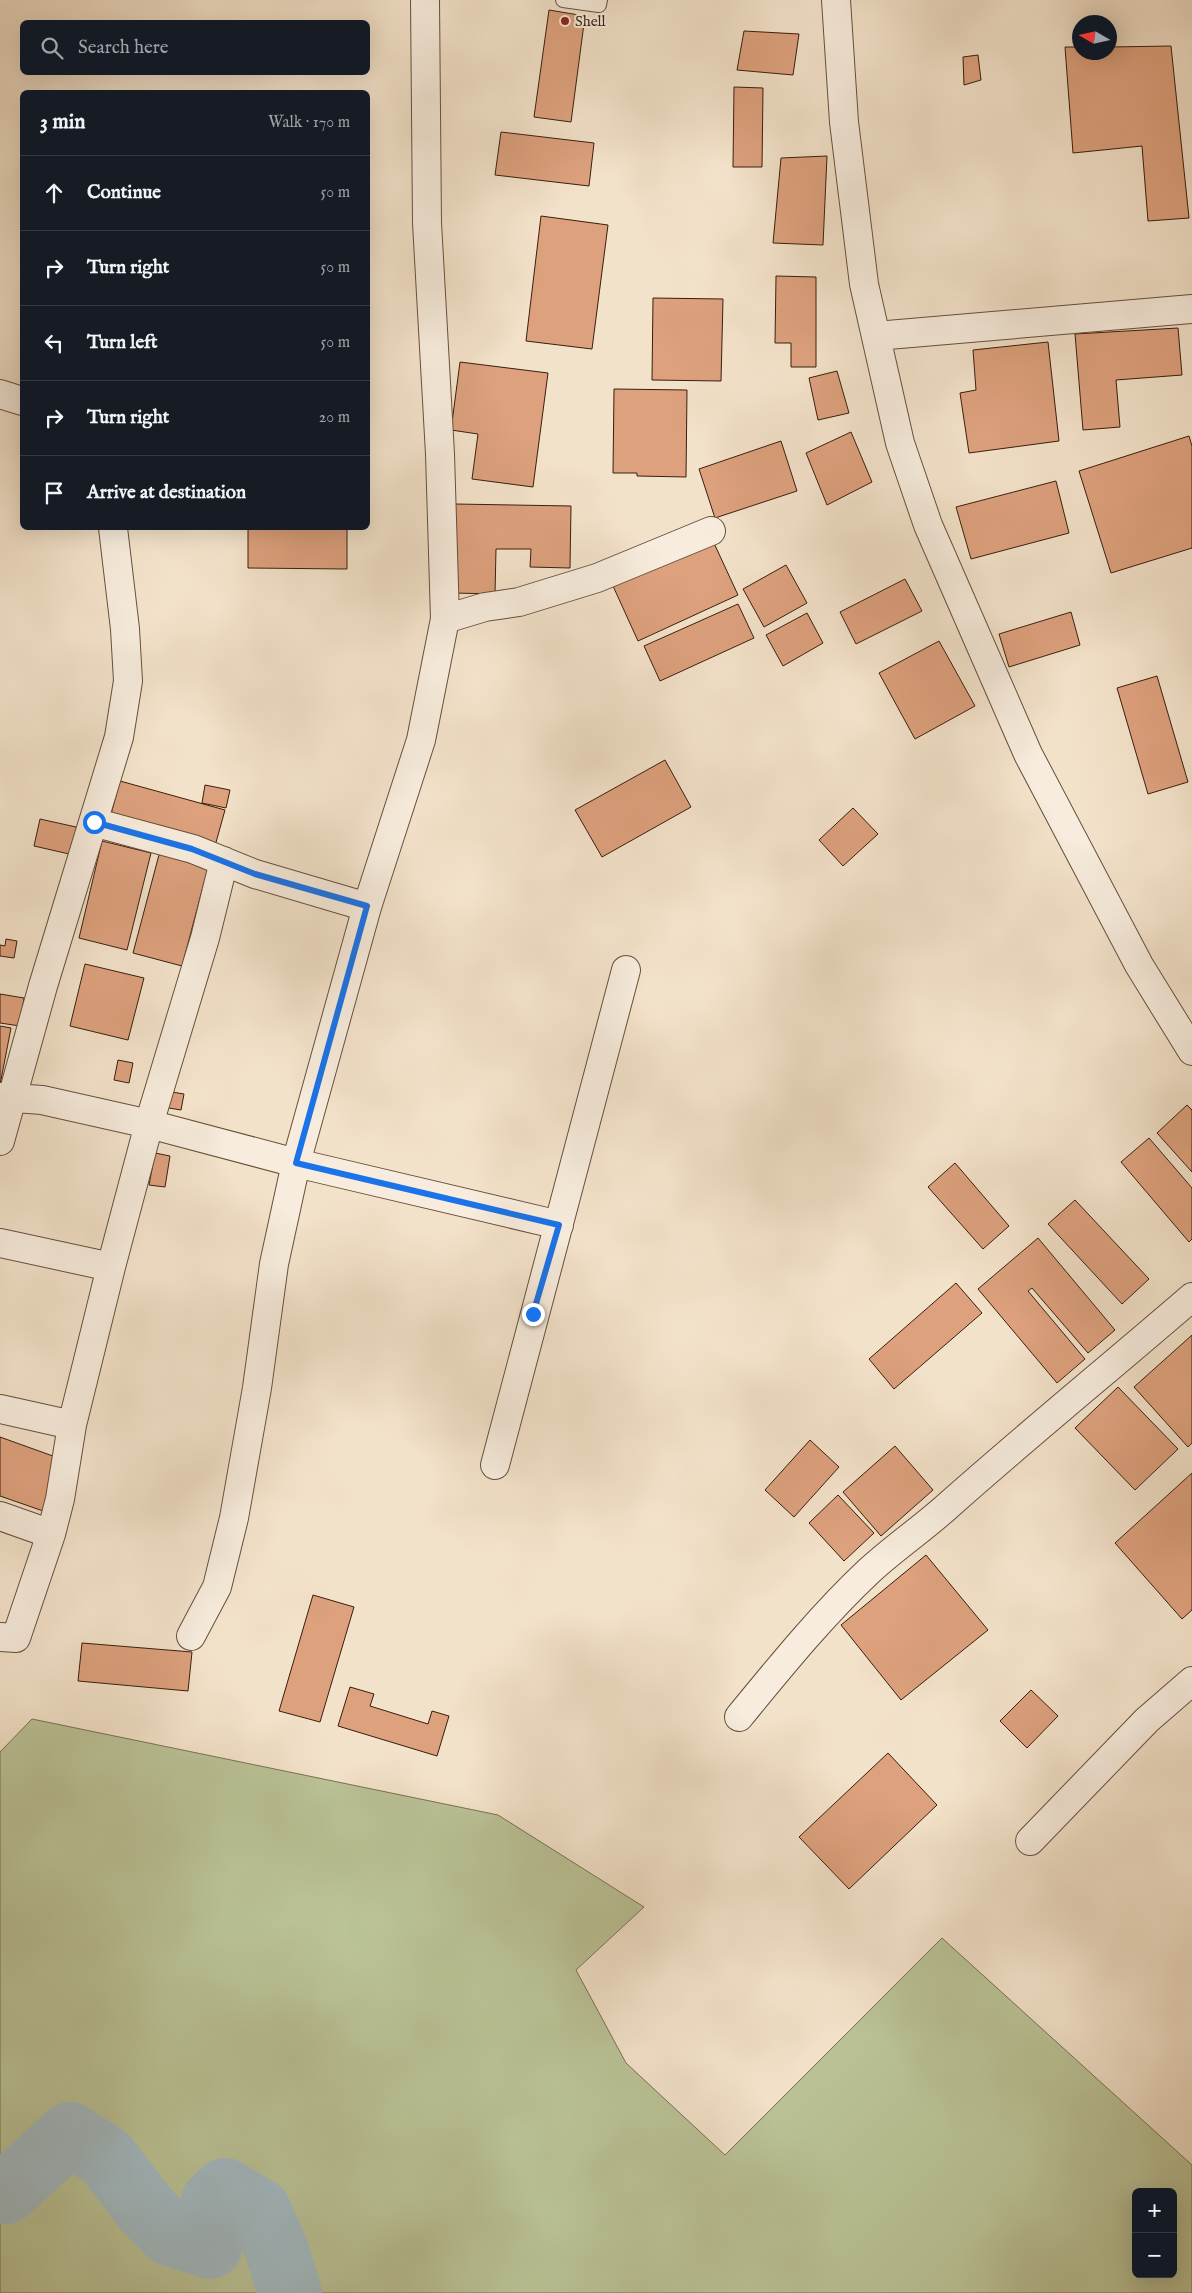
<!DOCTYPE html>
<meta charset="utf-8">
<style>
body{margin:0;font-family:"IM FELL English",serif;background:#20242c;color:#f1f3f6}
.controls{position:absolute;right:15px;bottom:15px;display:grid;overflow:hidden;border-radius:8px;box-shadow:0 5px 20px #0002}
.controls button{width:45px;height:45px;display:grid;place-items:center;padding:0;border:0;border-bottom:1px solid #363941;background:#171b24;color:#f1f3f6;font:25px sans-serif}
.compass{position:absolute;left:1072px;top:15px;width:45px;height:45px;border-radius:50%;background:#171b24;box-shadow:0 5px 20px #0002;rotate:279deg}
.stop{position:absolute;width:15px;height:15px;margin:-11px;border:4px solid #1a73e8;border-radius:50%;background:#fff}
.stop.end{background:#1a73e8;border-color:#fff;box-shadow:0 1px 5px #0008}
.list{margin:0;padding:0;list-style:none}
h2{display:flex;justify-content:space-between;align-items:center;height:65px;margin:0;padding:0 20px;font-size:21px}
h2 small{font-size:16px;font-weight:400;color:#9ea1a6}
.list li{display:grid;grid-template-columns:32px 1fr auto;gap:15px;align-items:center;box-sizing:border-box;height:75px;padding:0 20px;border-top:1px solid #363941}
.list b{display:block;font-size:19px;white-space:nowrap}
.list em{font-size:16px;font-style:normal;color:#9ea1a6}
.icon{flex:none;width:28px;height:28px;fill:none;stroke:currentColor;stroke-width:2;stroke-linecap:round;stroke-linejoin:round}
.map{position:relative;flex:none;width:1192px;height:2293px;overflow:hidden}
.search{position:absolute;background:#171b24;box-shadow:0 5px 20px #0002;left:20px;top:20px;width:350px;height:55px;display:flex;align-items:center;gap:12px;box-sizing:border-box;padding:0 18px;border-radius:8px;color:#9ea1a6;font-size:19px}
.panel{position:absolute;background:#171b24;box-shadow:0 5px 20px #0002;left:20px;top:90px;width:350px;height:440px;border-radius:8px}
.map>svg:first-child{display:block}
</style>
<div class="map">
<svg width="1192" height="2293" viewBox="0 0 1192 2293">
<rect width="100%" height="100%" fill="#f3e2ca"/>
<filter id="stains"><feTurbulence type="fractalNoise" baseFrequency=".004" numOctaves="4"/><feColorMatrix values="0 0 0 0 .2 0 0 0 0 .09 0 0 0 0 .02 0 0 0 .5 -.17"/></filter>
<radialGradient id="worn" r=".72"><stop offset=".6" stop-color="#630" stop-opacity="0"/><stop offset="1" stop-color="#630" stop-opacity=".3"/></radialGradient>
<path fill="#bac397" stroke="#797052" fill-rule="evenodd" d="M 32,1719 L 498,1815 L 644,1907 L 576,1970 L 626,2063 L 725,2155 L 942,1938 L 1192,2165 L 1192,2293 L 0,2293 L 0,1752 ZM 1136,2192 L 1173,2192 L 1173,2274 L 1136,2274 Z"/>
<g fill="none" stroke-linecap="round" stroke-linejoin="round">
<path stroke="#a2bac2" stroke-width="64" d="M 0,2192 L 6,2192 L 70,2134 L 106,2157 L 143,2206 L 170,2234 L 210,2247 L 210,2224 L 213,2201 L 225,2190 L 259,2210 L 276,2248 L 290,2293"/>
</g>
<path fill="#dda17d" stroke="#381e0e" d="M 549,10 L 585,16 L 571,122 L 534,117 Z
M 744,31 L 799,34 L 793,75 L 737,70 Z
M 1171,46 L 1189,218 L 1148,221 L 1142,146 L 1073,153 L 1065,47 L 1080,47 L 1080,52 L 1110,52 L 1110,47 Z
M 978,55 L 981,80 L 964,85 L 963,57 Z
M 734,87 L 763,88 L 762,167 L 733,167 Z
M 501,132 L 594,143 L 589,186 L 495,175 Z
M 827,156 L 823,245 L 773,243 L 781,158 Z
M 541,216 L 608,225 L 592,349 L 526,341 Z
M 776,276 L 816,277 L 816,367 L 791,367 L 791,343 L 775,343 Z
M 653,298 L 723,299 L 721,381 L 652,380 Z
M 1178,328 L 1182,375 L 1116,380 L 1120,427 L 1083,430 L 1075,334 Z
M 1048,342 L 1059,441 L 969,453 L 960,393 L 976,390 L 973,350 Z
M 460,362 L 548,373 L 533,487 L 472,479 L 478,434 L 451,430 Z
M 837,371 L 849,413 L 818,420 L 809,378 Z
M 614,389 L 687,390 L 686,477 L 637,476 L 637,473 L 613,473 Z
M 851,432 L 872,482 L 827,505 L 806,453 Z
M 1189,436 L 1192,446 L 1192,548 L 1111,573 L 1079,471 Z
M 781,441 L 797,491 L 715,518 L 699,469 Z
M 1056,481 L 1069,533 L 971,559 L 956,507 Z
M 455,504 L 571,506 L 570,568 L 530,567 L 531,549 L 496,549 L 495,594 L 454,593 Z
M 248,528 L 347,528 L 347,569 L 248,568 Z
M 713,541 L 738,595 L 638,641 L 613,586 Z
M 786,565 L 807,603 L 764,627 L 743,589 Z
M 905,579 L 922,611 L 856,644 L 840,612 Z
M 738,604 L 754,638 L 660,681 L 644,646 Z
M 1071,612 L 1080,645 L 1009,667 L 999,634 Z
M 807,613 L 823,643 L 783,666 L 766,635 Z
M 939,641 L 975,706 L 915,739 L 879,673 Z
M 1157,676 L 1188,782 L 1148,794 L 1117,688 Z
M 665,760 L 691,807 L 602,857 L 575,810 Z
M 120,781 L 225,810 L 215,846 L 110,818 Z
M 205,785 L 230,790 L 226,808 L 202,803 Z
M 853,808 L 878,834 L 843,866 L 819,840 Z
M 40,819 L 85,829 L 78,856 L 34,846 Z
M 102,841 L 151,853 L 127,950 L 79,938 Z
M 160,851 L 209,864 L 182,966 L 133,953 Z
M 6,939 L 17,941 L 14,958 L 0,956 L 0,945 L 5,946 Z
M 85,964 L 144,978 L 128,1040 L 70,1026 Z
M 0,994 L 24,998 L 20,1026 L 0,1023 Z
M 0,1026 L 11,1028 L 0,1085 Z
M 118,1060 L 133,1063 L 129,1083 L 114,1080 Z
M 160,1090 L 184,1094 L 181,1110 L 157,1106 Z
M 1187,1105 L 1192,1110 L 1192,1172 L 1157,1133 Z
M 1149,1138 L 1192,1188 L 1192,1239 L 1189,1242 L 1121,1162 Z
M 155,1153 L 170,1156 L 165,1187 L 149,1185 Z
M 955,1163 L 1009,1226 L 983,1249 L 928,1187 Z
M 1075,1200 L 1149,1279 L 1122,1304 L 1048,1224 Z
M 1038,1238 L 1115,1330 L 1088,1353 L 1032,1288 L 1028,1291 L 1085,1359 L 1057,1383 L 978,1289 Z
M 956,1283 L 982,1313 L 894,1389 L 869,1359 Z
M 1192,1335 L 1192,1443 L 1188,1447 L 1134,1387 Z
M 1118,1387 L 1178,1449 L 1135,1490 L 1075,1428 Z
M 0,1437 L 64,1460 L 46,1512 L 0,1496 Z
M 810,1440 L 839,1467 L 794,1517 L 765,1490 Z
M 895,1446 L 933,1490 L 881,1536 L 843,1492 Z
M 1192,1473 L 1192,1610 L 1182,1619 L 1115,1543 Z
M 838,1495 L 874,1533 L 844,1561 L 809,1523 Z
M 926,1555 L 988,1630 L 901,1700 L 841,1625 Z
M 313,1595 L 354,1607 L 320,1722 L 279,1711 Z
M 82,1643 L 192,1652 L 188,1691 L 78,1681 Z
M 350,1687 L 374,1694 L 370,1706 L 428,1724 L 432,1711 L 449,1716 L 437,1756 L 338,1726 Z
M 1031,1690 L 1058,1716 L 1027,1748 L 1000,1721 Z
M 888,1753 L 937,1805 L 849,1889 L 799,1837 Z"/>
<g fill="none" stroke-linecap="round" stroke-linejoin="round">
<defs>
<path id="service" d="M 563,0 L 599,5 L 600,0"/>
<path id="minor" d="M 836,0 L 844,122 L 864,284 L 900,443 L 928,525 L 1028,754 L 1139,965 L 1192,1051
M 876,336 L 1192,309
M 0,394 L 22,401
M 445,619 L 485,607 L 519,602 L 597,578 L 711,531
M 93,822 L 193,849 L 255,874 L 367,907
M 0,1097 L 42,1100 L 149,1124 L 296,1163 L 559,1225
M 0,1141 L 43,986 L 119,737 L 128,681 L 125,629 L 113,528
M 0,1243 L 111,1267
M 0,1409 L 72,1425
M 495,1465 L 626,970
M 0,1516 L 51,1534
M 191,1636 L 217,1587 L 234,1518 L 257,1388 L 274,1264 L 296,1163 L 367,907 L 421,740 L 445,619 L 440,454 L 427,223 L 425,0
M 0,1637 L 16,1638 L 51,1534 L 60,1499 L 72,1425 L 111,1267 L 149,1124 L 205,938 L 224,861
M 739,1717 C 780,1667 822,1615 869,1571 C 895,1547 925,1527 951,1503 C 1030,1433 1112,1366 1192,1297
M 1030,1841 L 1147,1720 L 1192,1681"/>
</defs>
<use href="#service" stroke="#674f3d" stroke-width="16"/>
<use href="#minor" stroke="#674f3d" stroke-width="30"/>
<use href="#service" stroke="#f7ecdd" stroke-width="14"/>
<use href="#minor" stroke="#f7ecdd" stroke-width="28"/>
</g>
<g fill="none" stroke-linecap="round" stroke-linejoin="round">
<path stroke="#1a73e8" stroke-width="6" d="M 94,822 L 192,849 L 255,874 L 367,906 L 296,1163 L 559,1225 L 533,1314"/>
</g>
<circle fill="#8f2418" stroke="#f7ecdd" stroke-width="2" cx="565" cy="21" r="5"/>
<g text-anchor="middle" stroke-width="4" stroke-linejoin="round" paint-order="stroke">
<g font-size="15" fill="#381e0e" stroke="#f7ecdd" text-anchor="start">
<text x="575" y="26">Shell</text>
</g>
</g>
<rect width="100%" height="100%" filter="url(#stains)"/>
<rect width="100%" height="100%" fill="url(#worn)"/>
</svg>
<div class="controls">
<button>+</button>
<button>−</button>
</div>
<svg class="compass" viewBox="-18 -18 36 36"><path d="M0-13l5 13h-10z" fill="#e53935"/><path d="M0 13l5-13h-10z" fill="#9ea1a6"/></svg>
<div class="stop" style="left:94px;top:822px"></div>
<div class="stop end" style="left:533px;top:1314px"></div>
<div class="search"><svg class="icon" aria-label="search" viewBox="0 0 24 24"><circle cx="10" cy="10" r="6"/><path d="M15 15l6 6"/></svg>Search here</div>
<section class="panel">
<h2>3 min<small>Walk · 170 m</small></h2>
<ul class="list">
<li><svg class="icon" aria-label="ahead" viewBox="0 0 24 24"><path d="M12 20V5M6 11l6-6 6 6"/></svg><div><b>Continue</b></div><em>50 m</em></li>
<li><svg class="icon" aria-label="right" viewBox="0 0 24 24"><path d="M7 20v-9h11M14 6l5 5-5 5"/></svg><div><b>Turn right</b></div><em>50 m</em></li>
<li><svg class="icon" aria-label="left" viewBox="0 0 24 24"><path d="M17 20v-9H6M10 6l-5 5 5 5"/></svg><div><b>Turn left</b></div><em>50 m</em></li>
<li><svg class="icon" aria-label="right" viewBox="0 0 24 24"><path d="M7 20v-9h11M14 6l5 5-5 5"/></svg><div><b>Turn right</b></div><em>20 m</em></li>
<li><svg class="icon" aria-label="arrive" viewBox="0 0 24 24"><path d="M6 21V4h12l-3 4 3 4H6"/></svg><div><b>Arrive at destination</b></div></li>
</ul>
</section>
</div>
